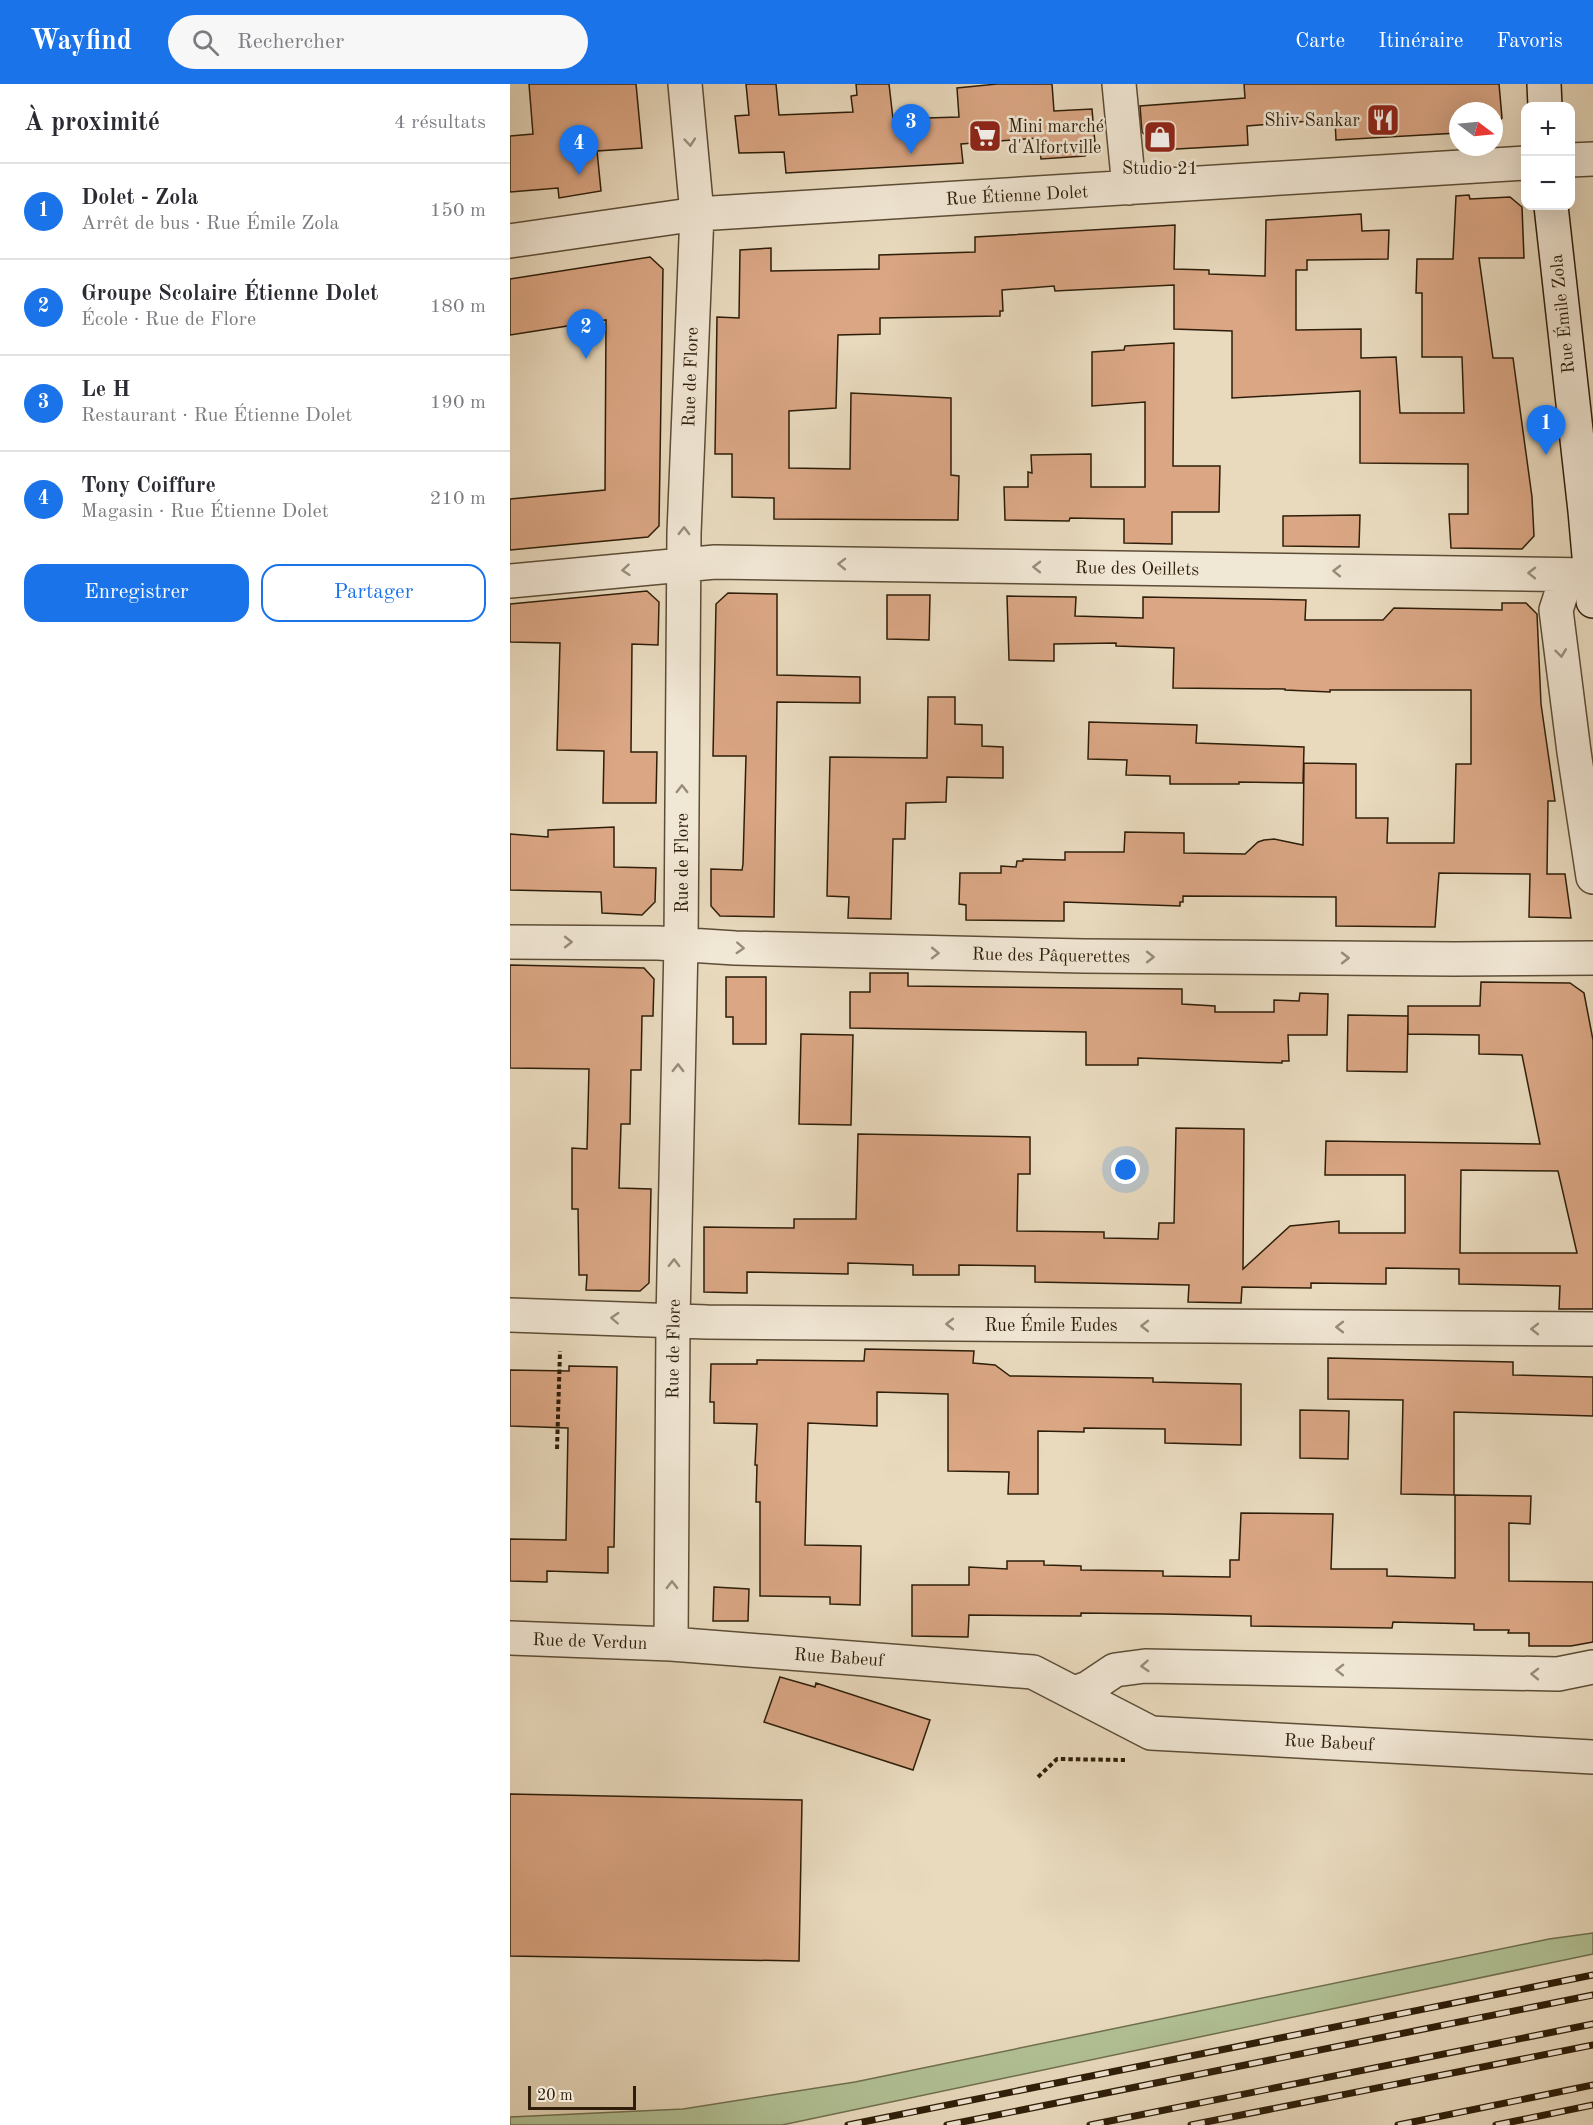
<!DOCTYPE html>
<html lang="fr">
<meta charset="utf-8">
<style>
body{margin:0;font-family:"Old Standard TT",serif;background:#f7f7f7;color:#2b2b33}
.controls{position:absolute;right:18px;top:18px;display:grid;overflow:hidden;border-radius:12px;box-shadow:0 6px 24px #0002}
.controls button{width:54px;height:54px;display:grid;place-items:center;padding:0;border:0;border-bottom:2px solid #e1e1e2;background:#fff;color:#2b2b33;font:30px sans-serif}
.compass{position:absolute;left:939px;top:18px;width:54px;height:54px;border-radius:50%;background:#fff;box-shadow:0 6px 24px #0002;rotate:106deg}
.scale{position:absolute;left:18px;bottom:15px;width:108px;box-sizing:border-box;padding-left:6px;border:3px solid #2e1e09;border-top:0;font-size:16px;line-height:21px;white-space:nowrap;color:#2e1e09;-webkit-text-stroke:4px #f1e7d5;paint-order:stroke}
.you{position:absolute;left:616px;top:1086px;width:21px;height:21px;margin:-15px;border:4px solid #fff;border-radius:50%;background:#1a73e8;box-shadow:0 0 0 9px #1a73e833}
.badge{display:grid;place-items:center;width:39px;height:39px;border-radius:50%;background:#1a73e8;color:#fff;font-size:20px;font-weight:700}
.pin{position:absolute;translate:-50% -50px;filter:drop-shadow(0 2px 3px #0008)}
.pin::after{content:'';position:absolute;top:32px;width:21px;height:18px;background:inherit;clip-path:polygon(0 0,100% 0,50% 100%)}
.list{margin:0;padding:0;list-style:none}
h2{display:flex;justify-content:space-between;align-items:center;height:78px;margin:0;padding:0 24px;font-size:26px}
h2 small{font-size:20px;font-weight:400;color:#7c7c81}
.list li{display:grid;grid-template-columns:39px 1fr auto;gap:18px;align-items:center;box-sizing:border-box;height:96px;padding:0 24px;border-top:2px solid #e1e1e2}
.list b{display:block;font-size:22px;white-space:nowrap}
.list p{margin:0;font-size:20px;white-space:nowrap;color:#7c7c81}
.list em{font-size:20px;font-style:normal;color:#7c7c81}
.actions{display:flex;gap:12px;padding:18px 24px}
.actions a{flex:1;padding:14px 0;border:2px solid #1a73e8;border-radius:18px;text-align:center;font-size:21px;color:#1a73e8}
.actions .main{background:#1a73e8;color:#fff}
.icon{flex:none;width:33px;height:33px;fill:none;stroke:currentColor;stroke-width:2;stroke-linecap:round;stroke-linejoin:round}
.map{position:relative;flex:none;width:1083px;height:2041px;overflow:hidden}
header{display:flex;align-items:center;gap:36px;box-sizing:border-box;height:84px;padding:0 30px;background:#1a73e8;color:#fff}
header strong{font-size:28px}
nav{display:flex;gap:33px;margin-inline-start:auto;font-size:21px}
.search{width:420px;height:54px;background:#f7f7f7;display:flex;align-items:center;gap:15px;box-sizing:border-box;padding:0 21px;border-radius:33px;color:#7c7c81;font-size:22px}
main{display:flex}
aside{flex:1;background:#fff}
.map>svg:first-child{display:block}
</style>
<header>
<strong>Wayfind</strong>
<div class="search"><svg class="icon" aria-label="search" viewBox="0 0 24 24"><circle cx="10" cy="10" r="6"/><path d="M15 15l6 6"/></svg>Rechercher</div>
<nav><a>Carte</a><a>Itinéraire</a><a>Favoris</a></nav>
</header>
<main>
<aside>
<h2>À proximité<small>4 résultats</small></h2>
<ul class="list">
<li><span class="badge">1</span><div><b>Dolet - Zola</b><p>Arrêt de bus · Rue Émile Zola</p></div><em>150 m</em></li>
<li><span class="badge">2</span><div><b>Groupe Scolaire Étienne Dolet</b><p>École · Rue de Flore</p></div><em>180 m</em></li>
<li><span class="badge">3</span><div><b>Le H</b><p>Restaurant · Rue Étienne Dolet</p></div><em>190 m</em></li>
<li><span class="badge">4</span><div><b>Tony Coiffure</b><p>Magasin · Rue Étienne Dolet</p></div><em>210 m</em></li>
</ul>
<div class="actions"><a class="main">Enregistrer</a><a>Partager</a></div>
</aside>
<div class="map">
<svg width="1083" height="2041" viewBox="0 0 1083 2041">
<rect width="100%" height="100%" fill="#e9dabe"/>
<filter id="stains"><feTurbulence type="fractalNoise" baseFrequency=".00333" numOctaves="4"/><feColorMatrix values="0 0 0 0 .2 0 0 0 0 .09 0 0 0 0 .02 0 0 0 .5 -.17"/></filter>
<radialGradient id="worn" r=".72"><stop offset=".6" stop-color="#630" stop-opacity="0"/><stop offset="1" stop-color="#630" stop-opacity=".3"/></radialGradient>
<path fill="#b1c195" stroke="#70704f" stroke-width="1.5" d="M 1083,1849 L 1083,1870 L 272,2041 L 0,2041 L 0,2033 L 173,2025 L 345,1998 L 1039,1855 Z"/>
<path fill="#daa684" stroke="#2e1e09" stroke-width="1.5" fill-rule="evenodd" d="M 19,0 L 126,0 L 132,64 L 87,67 L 91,107 L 49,114 L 48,104 L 0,108 L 0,52 L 23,50 Z
M 236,0 L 266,0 L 269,31 L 343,28 L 341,12 L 347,11 L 346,0 L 379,0 L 383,35 L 449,33 L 447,4 L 487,0 L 542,0 L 544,27 L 582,25 L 585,59 L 575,72 L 531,75 L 528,54 L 451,60 L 453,79 L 276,89 L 274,68 L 229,69 L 225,32 L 239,31 Z
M 734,0 L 989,0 L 992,34 L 984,43 L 984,27 L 948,27 L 948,49 L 826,56 L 825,35 L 737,42 L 738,61 L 649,66 L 632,48 L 630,22 L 735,14 Z
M 959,111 L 960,115 L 1000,113 L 1012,123 L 1014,174 L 969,174 L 983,274 L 1003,274 L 1022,413 L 1024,452 L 1012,465 L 941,464 L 939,430 L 958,430 L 958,380 L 850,379 L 850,307 L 722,314 L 722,247 L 664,245 L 664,201 L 545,207 L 544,202 L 492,206 L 493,227 L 490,227 L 490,232 L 370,234 L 370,250 L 328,251 L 326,324 L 279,327 L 279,384 L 340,385 L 341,309 L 441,314 L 441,391 L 449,392 L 448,436 L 264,435 L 264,414 L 222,413 L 222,370 L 205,370 L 207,233 L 229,234 L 230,166 L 261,164 L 261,187 L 369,185 L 369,171 L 465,168 L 465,153 L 665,141 L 664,185 L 699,186 L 699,190 L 755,192 L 756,136 L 851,130 L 852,147 L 879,146 L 878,175 L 797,176 L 797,186 L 786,186 L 786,246 L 851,245 L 851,274 L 886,273 L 890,329 L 954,329 L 952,273 L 912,273 L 912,209 L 906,209 L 907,175 L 943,175 L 946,112 Z
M 140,173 L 153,185 L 149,442 L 138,453 L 0,466 L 0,415 L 95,406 L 96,236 L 0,251 L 0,195 Z
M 664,259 L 663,382 L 710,382 L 709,428 L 662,428 L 662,460 L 614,459 L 614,435 L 560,434 L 559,437 L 495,436 L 494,403 L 518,403 L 518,388 L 522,389 L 521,371 L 581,370 L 581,403 L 635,403 L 635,318 L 582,322 L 582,268 L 614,266 L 615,262 Z
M 850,431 L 849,463 L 773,462 L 773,432 Z
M 137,507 L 149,518 L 148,561 L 122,560 L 121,668 L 147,668 L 146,719 L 93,719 L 94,667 L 47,666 L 50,559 L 0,558 L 0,520 Z
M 218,509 L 267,510 L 267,591 L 350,593 L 350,619 L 267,618 L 264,833 L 210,832 L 201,822 L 201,785 L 232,786 L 233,780 L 236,672 L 203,672 L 206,520 Z
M 377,511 L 420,511 L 419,556 L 377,555 Z
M 497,512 L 566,513 L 565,532 L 633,534 L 633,513 L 796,516 L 795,536 L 873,536 L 884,524 L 992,526 L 992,519 L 1016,519 L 1027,530 L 1031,620 L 1045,717 L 1038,717 L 1037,790 L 1055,790 L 1061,834 L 1019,833 L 1020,790 L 929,789 L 925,843 L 826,842 L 826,813 L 673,812 L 673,818 L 670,818 L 670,822 L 554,818 L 554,837 L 456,836 L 456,821 L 449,820 L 450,789 L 491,789 L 491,782 L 506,783 L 507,777 L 513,777 L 513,775 L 555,776 L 555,768 L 614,768 L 615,748 L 674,749 L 674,769 L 735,770 L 748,758 L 754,756 L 764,755 L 793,761 L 794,679 L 846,680 L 846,734 L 878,734 L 877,759 L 944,759 L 946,680 L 961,680 L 961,606 L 820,606 L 820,608 L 775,606 L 775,605 L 663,604 L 664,564 L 606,562 L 606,559 L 544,560 L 544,577 L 499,576 Z
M 418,613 L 445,613 L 445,640 L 472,641 L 472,662 L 493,663 L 493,694 L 437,693 L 436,718 L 396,719 L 395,755 L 383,755 L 381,835 L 338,834 L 339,813 L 317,812 L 320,673 L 417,674 Z
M 579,638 L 687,641 L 686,659 L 794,663 L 793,699 L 729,698 L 729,700 L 660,700 L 660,692 L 616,691 L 617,676 L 578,675 Z
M 104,743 L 104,783 L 146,784 L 145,818 L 132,831 L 92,829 L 91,808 L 0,806 L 0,750 L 38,753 L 38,746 Z
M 0,881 L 134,884 L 144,895 L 143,932 L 132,932 L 131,986 L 121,986 L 120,1040 L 111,1040 L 109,1104 L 141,1105 L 139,1199 L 130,1207 L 76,1206 L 77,1191 L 69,1191 L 68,1125 L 62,1125 L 62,1064 L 77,1065 L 79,985 L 0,984 Z
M 360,889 L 398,889 L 398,902 L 672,905 L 672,920 L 705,922 L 705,928 L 764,928 L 764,916 L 789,917 L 790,909 L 818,910 L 817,951 L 778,951 L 779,977 L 772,977 L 772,979 L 628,974 L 628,981 L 576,981 L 576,948 L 340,944 L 340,908 L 360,908 Z
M 216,893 L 256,893 L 256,960 L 223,960 L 223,933 L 216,933 Z
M 971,898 L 1060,899 L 1074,909 L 1083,956 L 1083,1225 L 1049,1225 L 1050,1202 L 949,1200 L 949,1185 L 876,1184 L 876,1200 L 801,1199 L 801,1204 L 732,1203 L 731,1219 L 678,1218 L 679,1201 L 525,1198 L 525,1182 L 449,1181 L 449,1191 L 403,1191 L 403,1181 L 338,1179 L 338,1190 L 237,1188 L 237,1209 L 194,1208 L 194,1143 L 284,1144 L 284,1135 L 346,1135 L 348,1050 L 520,1053 L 520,1090 L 508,1090 L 507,1147 L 594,1148 L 594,1154 L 648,1155 L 649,1139 L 664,1139 L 666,1044 L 734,1045 L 733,1185 L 780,1142 L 829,1137 L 829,1149 L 895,1149 L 895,1091 L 815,1091 L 816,1057 L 1030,1060 L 1012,971 L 969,970 L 969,951 L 898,950 L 898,922 L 970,922 ZM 951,1086 L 1048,1087 L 1067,1169 L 950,1169 Z
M 838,931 L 898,932 L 897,988 L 837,987 Z
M 291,950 L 343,951 L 341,1041 L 289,1040 Z
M 355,1265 L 464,1267 L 463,1279 L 485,1281 L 500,1292 L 643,1294 L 643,1298 L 731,1300 L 731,1361 L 655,1359 L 655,1345 L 574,1344 L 574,1348 L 528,1347 L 528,1410 L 498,1410 L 499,1388 L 438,1387 L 438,1310 L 367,1308 L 367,1342 L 298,1339 L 295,1461 L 351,1462 L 350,1521 L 320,1520 L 320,1513 L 250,1512 L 250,1418 L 246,1418 L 247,1381 L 245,1381 L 247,1340 L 204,1339 L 204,1318 L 200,1318 L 201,1280 L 247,1280 L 247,1276 L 354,1277 Z
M 818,1274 L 1003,1278 L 1003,1291 L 1083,1293 L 1083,1332 L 944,1328 L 944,1411 L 891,1410 L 893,1316 L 818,1315 Z
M 59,1282 L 107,1283 L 104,1463 L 98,1463 L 98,1489 L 37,1487 L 37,1498 L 0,1497 L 0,1455 L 56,1456 L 58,1344 L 0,1342 L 0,1286 L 59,1287 Z
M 790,1326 L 839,1327 L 838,1375 L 790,1374 Z
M 945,1411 L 1021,1412 L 1020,1440 L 999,1439 L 999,1497 L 1083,1498 L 1083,1558 L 1061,1562 L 1019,1562 L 1019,1549 L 998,1549 L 999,1546 L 964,1546 L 964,1540 L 883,1538 L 882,1544 L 741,1542 L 741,1532 L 653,1530 L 571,1529 L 571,1532 L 459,1531 L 458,1553 L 402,1552 L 402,1501 L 459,1501 L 459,1483 L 497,1485 L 497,1477 L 534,1477 L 534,1481 L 571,1482 L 571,1486 L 653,1487 L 653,1492 L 720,1493 L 720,1476 L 729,1476 L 731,1429 L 823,1430 L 821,1485 L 877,1485 L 877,1492 L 945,1494 Z
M 204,1503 L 239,1505 L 238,1537 L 203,1537 Z
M 270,1593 L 305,1603 L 306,1599 L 420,1636 L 403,1686 L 254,1638 Z
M 0,1710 L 292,1716 L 289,1877 L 0,1872 Z"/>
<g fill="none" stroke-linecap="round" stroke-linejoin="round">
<defs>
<path id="minor" d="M 609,0 L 619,104
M 0,157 L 187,130 L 1016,79
M 1057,492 L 1046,526 L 1064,668 L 1083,793
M 0,497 L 205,478 L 1080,491
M 0,858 L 148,859 L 225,864 L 573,872 L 944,875 L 1083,874
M 0,1231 L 197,1238 L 1083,1245
M 0,1554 L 161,1560 L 523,1588 L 641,1649 L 1083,1673
M 161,1560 L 163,1237 L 171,859 L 174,449 L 187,130 L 175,0
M 564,1609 L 578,1604 L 605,1586 L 635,1582 L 1048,1590 L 1083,1583"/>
<path id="tertiary" d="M 1060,76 L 1083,75"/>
<path id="secondary" d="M 1034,0 L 1035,22
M 1041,122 L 1075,427 L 1083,517"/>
</defs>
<use href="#minor" stroke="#5d4d36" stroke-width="36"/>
<use href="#tertiary" stroke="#5d4d36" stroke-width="36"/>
<use href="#secondary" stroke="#2e1e09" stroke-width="36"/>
<path stroke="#2e1e09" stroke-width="4" stroke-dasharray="4.5 3" stroke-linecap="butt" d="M 47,1365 L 50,1267
M 528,1693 L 547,1675 L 615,1676"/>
<use href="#minor" stroke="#f1e7d5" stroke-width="33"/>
<use href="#tertiary" stroke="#f1e7d5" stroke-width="33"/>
<use href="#secondary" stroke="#f1e7d5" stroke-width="33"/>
<defs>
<path id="rail" d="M 338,2041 L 1083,1891
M 437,2041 L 1083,1911
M 580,2041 L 1083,1940
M 681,2041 L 1083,1961
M 888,2041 L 1083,2001
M 986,2041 L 1083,2021"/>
</defs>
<use href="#rail" stroke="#2e1e09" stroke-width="7"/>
<use href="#rail" stroke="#f1e7d5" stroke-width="4.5" stroke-dasharray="14" stroke-linecap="butt"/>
</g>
<defs><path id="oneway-chevron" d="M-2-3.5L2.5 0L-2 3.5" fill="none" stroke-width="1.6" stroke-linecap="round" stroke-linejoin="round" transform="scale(1.5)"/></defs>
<g stroke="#998d79">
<use href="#oneway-chevron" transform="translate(180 58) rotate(85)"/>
<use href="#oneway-chevron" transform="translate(174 447) rotate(-89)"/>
<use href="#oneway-chevron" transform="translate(332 480) rotate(-179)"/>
<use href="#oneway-chevron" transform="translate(527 483) rotate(-179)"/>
<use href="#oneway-chevron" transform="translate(116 486) rotate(175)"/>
<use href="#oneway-chevron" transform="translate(827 487) rotate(-179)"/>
<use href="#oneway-chevron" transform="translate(1022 489) rotate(-179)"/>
<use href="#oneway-chevron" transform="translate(1051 569) rotate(83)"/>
<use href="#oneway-chevron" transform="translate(172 705) rotate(-90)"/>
<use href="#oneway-chevron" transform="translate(58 858)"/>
<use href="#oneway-chevron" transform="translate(230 864) rotate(3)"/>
<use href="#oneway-chevron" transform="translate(425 869) rotate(1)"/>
<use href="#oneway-chevron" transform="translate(640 873)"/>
<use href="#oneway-chevron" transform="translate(835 874)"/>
<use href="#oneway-chevron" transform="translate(168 984) rotate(-89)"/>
<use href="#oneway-chevron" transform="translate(164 1179) rotate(-89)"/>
<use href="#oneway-chevron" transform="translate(105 1234) rotate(-177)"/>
<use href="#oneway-chevron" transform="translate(440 1240) rotate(-180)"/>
<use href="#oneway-chevron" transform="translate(635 1242) rotate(-180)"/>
<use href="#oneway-chevron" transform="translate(830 1243) rotate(-180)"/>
<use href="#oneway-chevron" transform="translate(1025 1245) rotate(-180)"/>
<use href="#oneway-chevron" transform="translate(162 1501) rotate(-90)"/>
<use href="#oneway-chevron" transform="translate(635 1582) rotate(176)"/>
<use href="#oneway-chevron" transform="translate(830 1586) rotate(-179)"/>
<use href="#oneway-chevron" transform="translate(1025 1590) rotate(-179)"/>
</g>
<defs>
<symbol id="restaurant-square" viewBox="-11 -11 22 22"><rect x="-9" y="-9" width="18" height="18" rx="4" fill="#8f2418" stroke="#f1e7d5"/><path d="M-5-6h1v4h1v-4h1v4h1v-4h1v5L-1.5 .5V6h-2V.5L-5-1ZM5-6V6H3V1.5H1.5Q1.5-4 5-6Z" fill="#fff"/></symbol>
<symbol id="supermarket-square" viewBox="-11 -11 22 22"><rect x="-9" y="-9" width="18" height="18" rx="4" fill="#8f2418" stroke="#f1e7d5"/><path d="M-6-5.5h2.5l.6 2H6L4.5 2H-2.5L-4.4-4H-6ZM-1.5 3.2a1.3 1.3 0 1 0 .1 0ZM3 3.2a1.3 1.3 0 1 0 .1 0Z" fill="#fff"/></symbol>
<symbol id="shop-square" viewBox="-11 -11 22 22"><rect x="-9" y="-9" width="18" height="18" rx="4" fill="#8f2418" stroke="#f1e7d5"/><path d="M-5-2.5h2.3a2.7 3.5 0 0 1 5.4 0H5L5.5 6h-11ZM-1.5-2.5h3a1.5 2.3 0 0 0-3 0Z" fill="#fff"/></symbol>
</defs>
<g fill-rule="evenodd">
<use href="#restaurant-square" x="854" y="17" width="38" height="38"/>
<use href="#supermarket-square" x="456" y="33" width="38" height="38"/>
<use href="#shop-square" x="631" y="34" width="38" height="38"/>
</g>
<g text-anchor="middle" stroke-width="5" stroke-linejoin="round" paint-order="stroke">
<g font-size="18" fill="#2e1e09" stroke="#f1e7d5" text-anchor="end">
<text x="850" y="42">Shiv Sankar</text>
<text x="498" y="48" text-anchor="start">Mini marché<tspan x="498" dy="21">d'Alfortville</tspan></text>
<text x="650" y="90" text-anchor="middle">Studio 21</text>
</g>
<g font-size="18" fill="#2e1e09" stroke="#f1e7d5">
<text transform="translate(507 111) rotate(-3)" y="6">Rue Étienne Dolet</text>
<text transform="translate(1052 230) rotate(-96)" y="6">Rue Émile Zola</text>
<text transform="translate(180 293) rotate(-88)" y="6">Rue de Flore</text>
<text transform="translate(627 484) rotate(1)" y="6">Rue des Oeillets</text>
<text transform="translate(172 779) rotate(-90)" y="6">Rue de Flore</text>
<text transform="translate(541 871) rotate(1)" y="6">Rue des Pâquerettes</text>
<text x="541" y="1247">Rue Émile Eudes</text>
<text transform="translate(163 1265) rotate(-89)" y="6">Rue de Flore</text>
<text transform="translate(80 1557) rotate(2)" y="6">Rue de Verdun</text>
<text transform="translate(329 1573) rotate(4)" y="6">Rue Babeuf</text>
<text transform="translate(819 1658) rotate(3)" y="6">Rue Babeuf</text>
</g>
</g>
<rect width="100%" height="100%" filter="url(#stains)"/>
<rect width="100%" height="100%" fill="url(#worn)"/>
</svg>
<div class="controls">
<button>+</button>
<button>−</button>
</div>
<svg class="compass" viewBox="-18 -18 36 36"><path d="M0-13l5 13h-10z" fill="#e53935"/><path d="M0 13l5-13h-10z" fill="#7c7c81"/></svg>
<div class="scale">20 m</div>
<div class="you"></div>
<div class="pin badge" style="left:1036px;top:371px">1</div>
<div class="pin badge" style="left:76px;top:275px">2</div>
<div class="pin badge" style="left:401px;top:70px">3</div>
<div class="pin badge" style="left:69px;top:91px">4</div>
</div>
</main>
